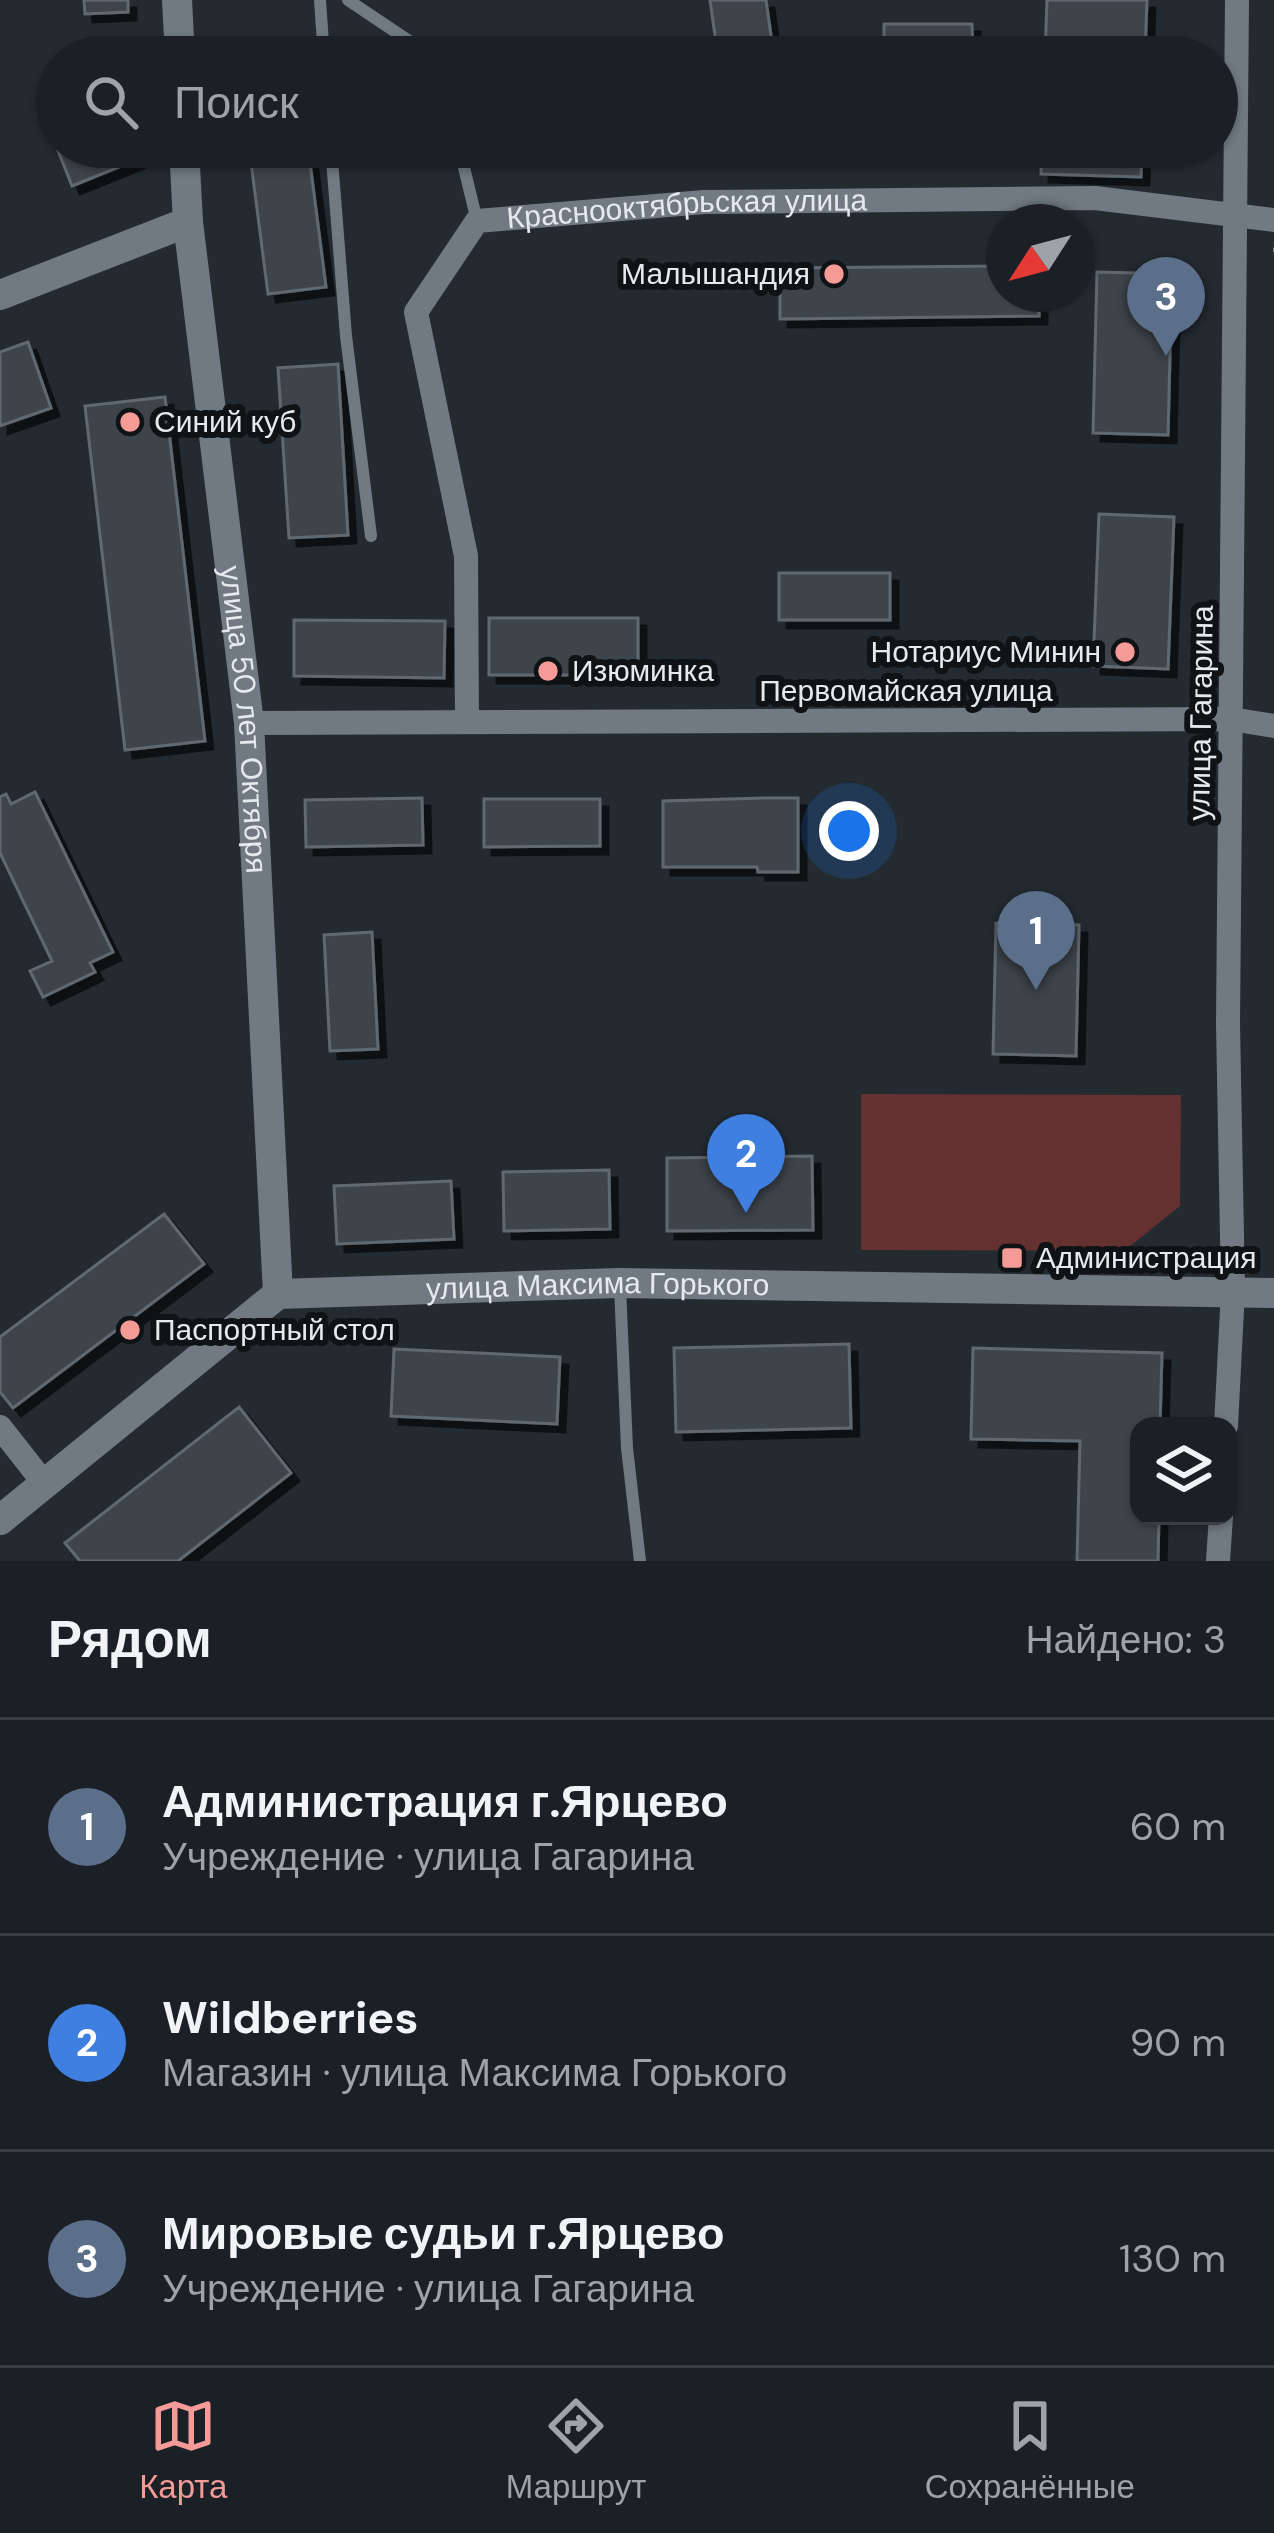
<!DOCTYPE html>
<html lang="ru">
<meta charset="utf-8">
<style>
body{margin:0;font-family:"DM Sans",sans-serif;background:#23282d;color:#f1f3f6}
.controls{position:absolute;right:36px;bottom:36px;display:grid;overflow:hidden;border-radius:24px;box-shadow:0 3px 9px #0004}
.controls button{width:108px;height:108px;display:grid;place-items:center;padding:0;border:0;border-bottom:3px solid #383e42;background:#1a2025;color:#f1f3f6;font:60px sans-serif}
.compass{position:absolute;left:986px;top:204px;width:108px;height:108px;border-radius:50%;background:#1a2025;box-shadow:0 3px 9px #0004;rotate:234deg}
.you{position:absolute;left:849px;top:831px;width:42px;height:42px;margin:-30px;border:9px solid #fff;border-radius:50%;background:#1a73e8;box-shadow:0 0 0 18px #1a73e833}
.badge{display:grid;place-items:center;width:78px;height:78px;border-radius:50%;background:#f59b97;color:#fff;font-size:39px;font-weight:700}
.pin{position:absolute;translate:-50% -99px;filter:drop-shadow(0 3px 6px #0008)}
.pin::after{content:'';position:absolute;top:63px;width:42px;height:36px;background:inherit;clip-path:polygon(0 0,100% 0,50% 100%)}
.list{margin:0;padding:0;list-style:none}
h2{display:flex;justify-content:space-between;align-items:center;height:156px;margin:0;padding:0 48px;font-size:51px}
h2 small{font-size:39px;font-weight:400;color:#9fa3a7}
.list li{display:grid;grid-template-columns:78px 1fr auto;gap:36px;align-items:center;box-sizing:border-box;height:216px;padding:0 48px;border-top:3px solid #383e42}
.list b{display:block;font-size:45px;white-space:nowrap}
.list p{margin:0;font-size:39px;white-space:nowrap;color:#9fa3a7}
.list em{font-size:39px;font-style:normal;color:#9fa3a7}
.icon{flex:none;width:66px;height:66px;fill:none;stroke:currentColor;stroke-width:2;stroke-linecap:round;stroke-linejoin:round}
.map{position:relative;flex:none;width:1274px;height:1561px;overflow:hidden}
.search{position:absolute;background:#1a2025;box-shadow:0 3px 9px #0004;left:36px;right:36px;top:36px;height:132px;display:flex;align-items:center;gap:30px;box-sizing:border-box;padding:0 42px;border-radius:66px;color:#9fa3a7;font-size:45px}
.sheet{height:804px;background:#1a2025}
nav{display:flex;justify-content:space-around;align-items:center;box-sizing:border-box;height:168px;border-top:3px solid #383e42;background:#1a2025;font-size:33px;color:#9fa3a7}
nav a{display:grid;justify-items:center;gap:6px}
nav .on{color:#f59b97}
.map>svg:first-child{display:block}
</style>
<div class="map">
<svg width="1274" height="1561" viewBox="0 0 1274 1561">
<defs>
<filter id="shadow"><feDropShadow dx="8" dy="8" stdDeviation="0" flood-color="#0009"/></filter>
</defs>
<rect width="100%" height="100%" fill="#232b31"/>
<path fill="#643130" d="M 861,1094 L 1181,1095 L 1180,1206 L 1124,1251 L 861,1250 Z"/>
<path fill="#3d454c" stroke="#606970" stroke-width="3" filter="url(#shadow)" d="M 84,0 L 128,0 L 128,12 L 85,14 Z
M 710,0 L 766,0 L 774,57 L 718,57 Z
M 1047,0 L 1147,0 L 1145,57 L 1045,57 Z
M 884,24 L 972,24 L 973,57 L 884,57 Z
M 134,147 L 139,159 L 72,186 L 57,148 Z
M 249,147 L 308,147 L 326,287 L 268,294 Z
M 1042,147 L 1142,147 L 1141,177 L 1041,174 Z
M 1004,266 L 1004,294 L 1039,294 L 1039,316 L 780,319 L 780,268 Z
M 1097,272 L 1172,274 L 1168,435 L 1093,433 Z
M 28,342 L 51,408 L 0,426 L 0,352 Z
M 338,364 L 348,535 L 289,538 L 278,368 Z
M 165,397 L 205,741 L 125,750 L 85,406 Z
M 1099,514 L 1174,517 L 1168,669 L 1093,666 Z
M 779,573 L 890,573 L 890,620 L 779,620 Z
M 489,618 L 638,618 L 638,675 L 489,675 Z
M 294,620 L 445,621 L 444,678 L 294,676 Z
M 35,792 L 113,952 L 90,963 L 95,972 L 43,997 L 30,971 L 52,961 L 0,853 L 0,797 L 6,794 L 11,804 Z
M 422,798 L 423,845 L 306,847 L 305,800 Z
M 763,798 L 798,798 L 798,872 L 758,872 L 757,867 L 663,867 L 663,801 Z
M 484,799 L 600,799 L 600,846 L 484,847 Z
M 996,923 L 1079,925 L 1076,1056 L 993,1054 Z
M 372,932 L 378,1049 L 330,1051 L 324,935 Z
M 812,1156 L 813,1230 L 667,1231 L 667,1158 Z
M 609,1170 L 610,1229 L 504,1231 L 503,1172 Z
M 451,1181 L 454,1239 L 337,1244 L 334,1186 Z
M 164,1214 L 204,1264 L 13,1408 L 0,1392 L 0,1337 Z
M 849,1344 L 851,1428 L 676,1432 L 674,1348 Z
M 973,1348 L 1162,1353 L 1160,1426 L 1139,1426 L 1139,1516 L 1159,1516 L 1158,1561 L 1077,1561 L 1080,1441 L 971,1439 Z
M 394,1349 L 560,1357 L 557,1424 L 391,1416 Z
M 239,1407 L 291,1473 L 178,1561 L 80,1561 L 65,1543 Z"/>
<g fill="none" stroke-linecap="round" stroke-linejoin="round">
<path stroke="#7c8388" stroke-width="4.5" stroke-dasharray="3 9" stroke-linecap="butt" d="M 1273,250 L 1274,250"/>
<path stroke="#717a82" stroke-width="12" d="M 320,0 L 324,57
M 348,0 L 433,57
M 331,147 L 346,336 L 371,536
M 459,147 L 477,221
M 620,1287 L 627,1448 L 640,1561"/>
<g stroke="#717a82" stroke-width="24">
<path id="s1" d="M 467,722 L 466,556 L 416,312 L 477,221 L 704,202 L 1095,198 L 1274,220"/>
<path d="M 249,723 L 1231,719 L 1274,726"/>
<path d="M 1226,1426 L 1233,1290 L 1228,1024 L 1237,0"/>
<path d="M 0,1427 L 44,1483"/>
<path d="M 1218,1561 L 1221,1516"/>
</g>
<g stroke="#717a82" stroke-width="30">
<path d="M 177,0 L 180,57"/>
<path id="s2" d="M 184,147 L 188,222 L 249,723 L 278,1294"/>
<path d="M 0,295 L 188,222"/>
<path id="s3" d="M 0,1520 L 278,1294 L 619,1283 L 1274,1293"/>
</g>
</g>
<g fill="#f59b97" stroke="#0f1315" stroke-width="4.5">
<circle cx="834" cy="274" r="12"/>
<circle cx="130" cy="422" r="12"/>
<circle cx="1125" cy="652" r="12"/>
<circle cx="548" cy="671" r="12"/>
<rect x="1000" y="1246" width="24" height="24" rx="6"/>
<circle cx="130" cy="1330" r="12"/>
</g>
<g text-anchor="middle" stroke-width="12" stroke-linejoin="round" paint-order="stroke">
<g font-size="30" fill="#e5eaef" stroke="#0f1315">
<text dy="10" stroke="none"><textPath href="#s1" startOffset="735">Краснооктябрьская улица</textPath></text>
<text x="906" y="701">Первомайская улица</text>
<text transform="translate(1201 713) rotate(-89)" y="10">улица Гагарина</text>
<text dy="10" stroke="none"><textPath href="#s2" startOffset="576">улица 50 лет Октября</textPath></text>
<text dy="10" stroke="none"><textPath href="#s3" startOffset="678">улица Максима Горького</textPath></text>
</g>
<g font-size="30" fill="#e5eaef" stroke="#0f1315" text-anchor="start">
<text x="810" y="284" text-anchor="end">Малышандия</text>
<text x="154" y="432">Синий куб</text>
<text x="1101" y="662" text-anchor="end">Нотариус Минин</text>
<text x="572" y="681">Изюминка</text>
<text x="1036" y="1268">Администрация</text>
<text x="154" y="1340">Паспортный стол</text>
</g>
</g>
</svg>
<div class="controls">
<button><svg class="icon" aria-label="layers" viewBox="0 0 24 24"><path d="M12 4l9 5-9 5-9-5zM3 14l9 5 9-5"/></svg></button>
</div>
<svg class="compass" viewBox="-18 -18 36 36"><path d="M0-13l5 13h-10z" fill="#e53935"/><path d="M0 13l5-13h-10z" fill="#9fa3a7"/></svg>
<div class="you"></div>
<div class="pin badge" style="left:1036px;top:990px;background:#5c6f8a">1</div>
<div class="pin badge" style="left:746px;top:1213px;background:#3f7fe0">2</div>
<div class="pin badge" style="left:1166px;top:356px;background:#5c6f8a">3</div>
<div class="search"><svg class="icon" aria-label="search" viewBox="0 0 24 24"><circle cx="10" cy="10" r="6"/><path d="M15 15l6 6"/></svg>Поиск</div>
</div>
<section class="sheet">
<h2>Рядом<small>Найдено: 3</small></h2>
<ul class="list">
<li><span class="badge" style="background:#5c6f8a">1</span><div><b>Администрация г.Ярцево</b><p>Учреждение · улица Гагарина</p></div><em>60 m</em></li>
<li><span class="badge" style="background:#3f7fe0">2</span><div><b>Wildberries</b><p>Магазин · улица Максима Горького</p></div><em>90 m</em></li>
<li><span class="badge" style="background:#5c6f8a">3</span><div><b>Мировые судьи г.Ярцево</b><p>Учреждение · улица Гагарина</p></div><em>130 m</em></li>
</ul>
</section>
<nav>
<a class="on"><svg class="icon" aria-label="map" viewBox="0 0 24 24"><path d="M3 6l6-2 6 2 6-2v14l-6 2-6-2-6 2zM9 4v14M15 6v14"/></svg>Карта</a>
<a><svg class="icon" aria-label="directions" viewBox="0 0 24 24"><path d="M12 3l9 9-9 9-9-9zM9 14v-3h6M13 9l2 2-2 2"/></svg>Маршрут</a>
<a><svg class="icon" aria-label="saved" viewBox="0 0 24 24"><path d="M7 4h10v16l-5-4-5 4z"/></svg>Сохранённые</a>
</nav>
